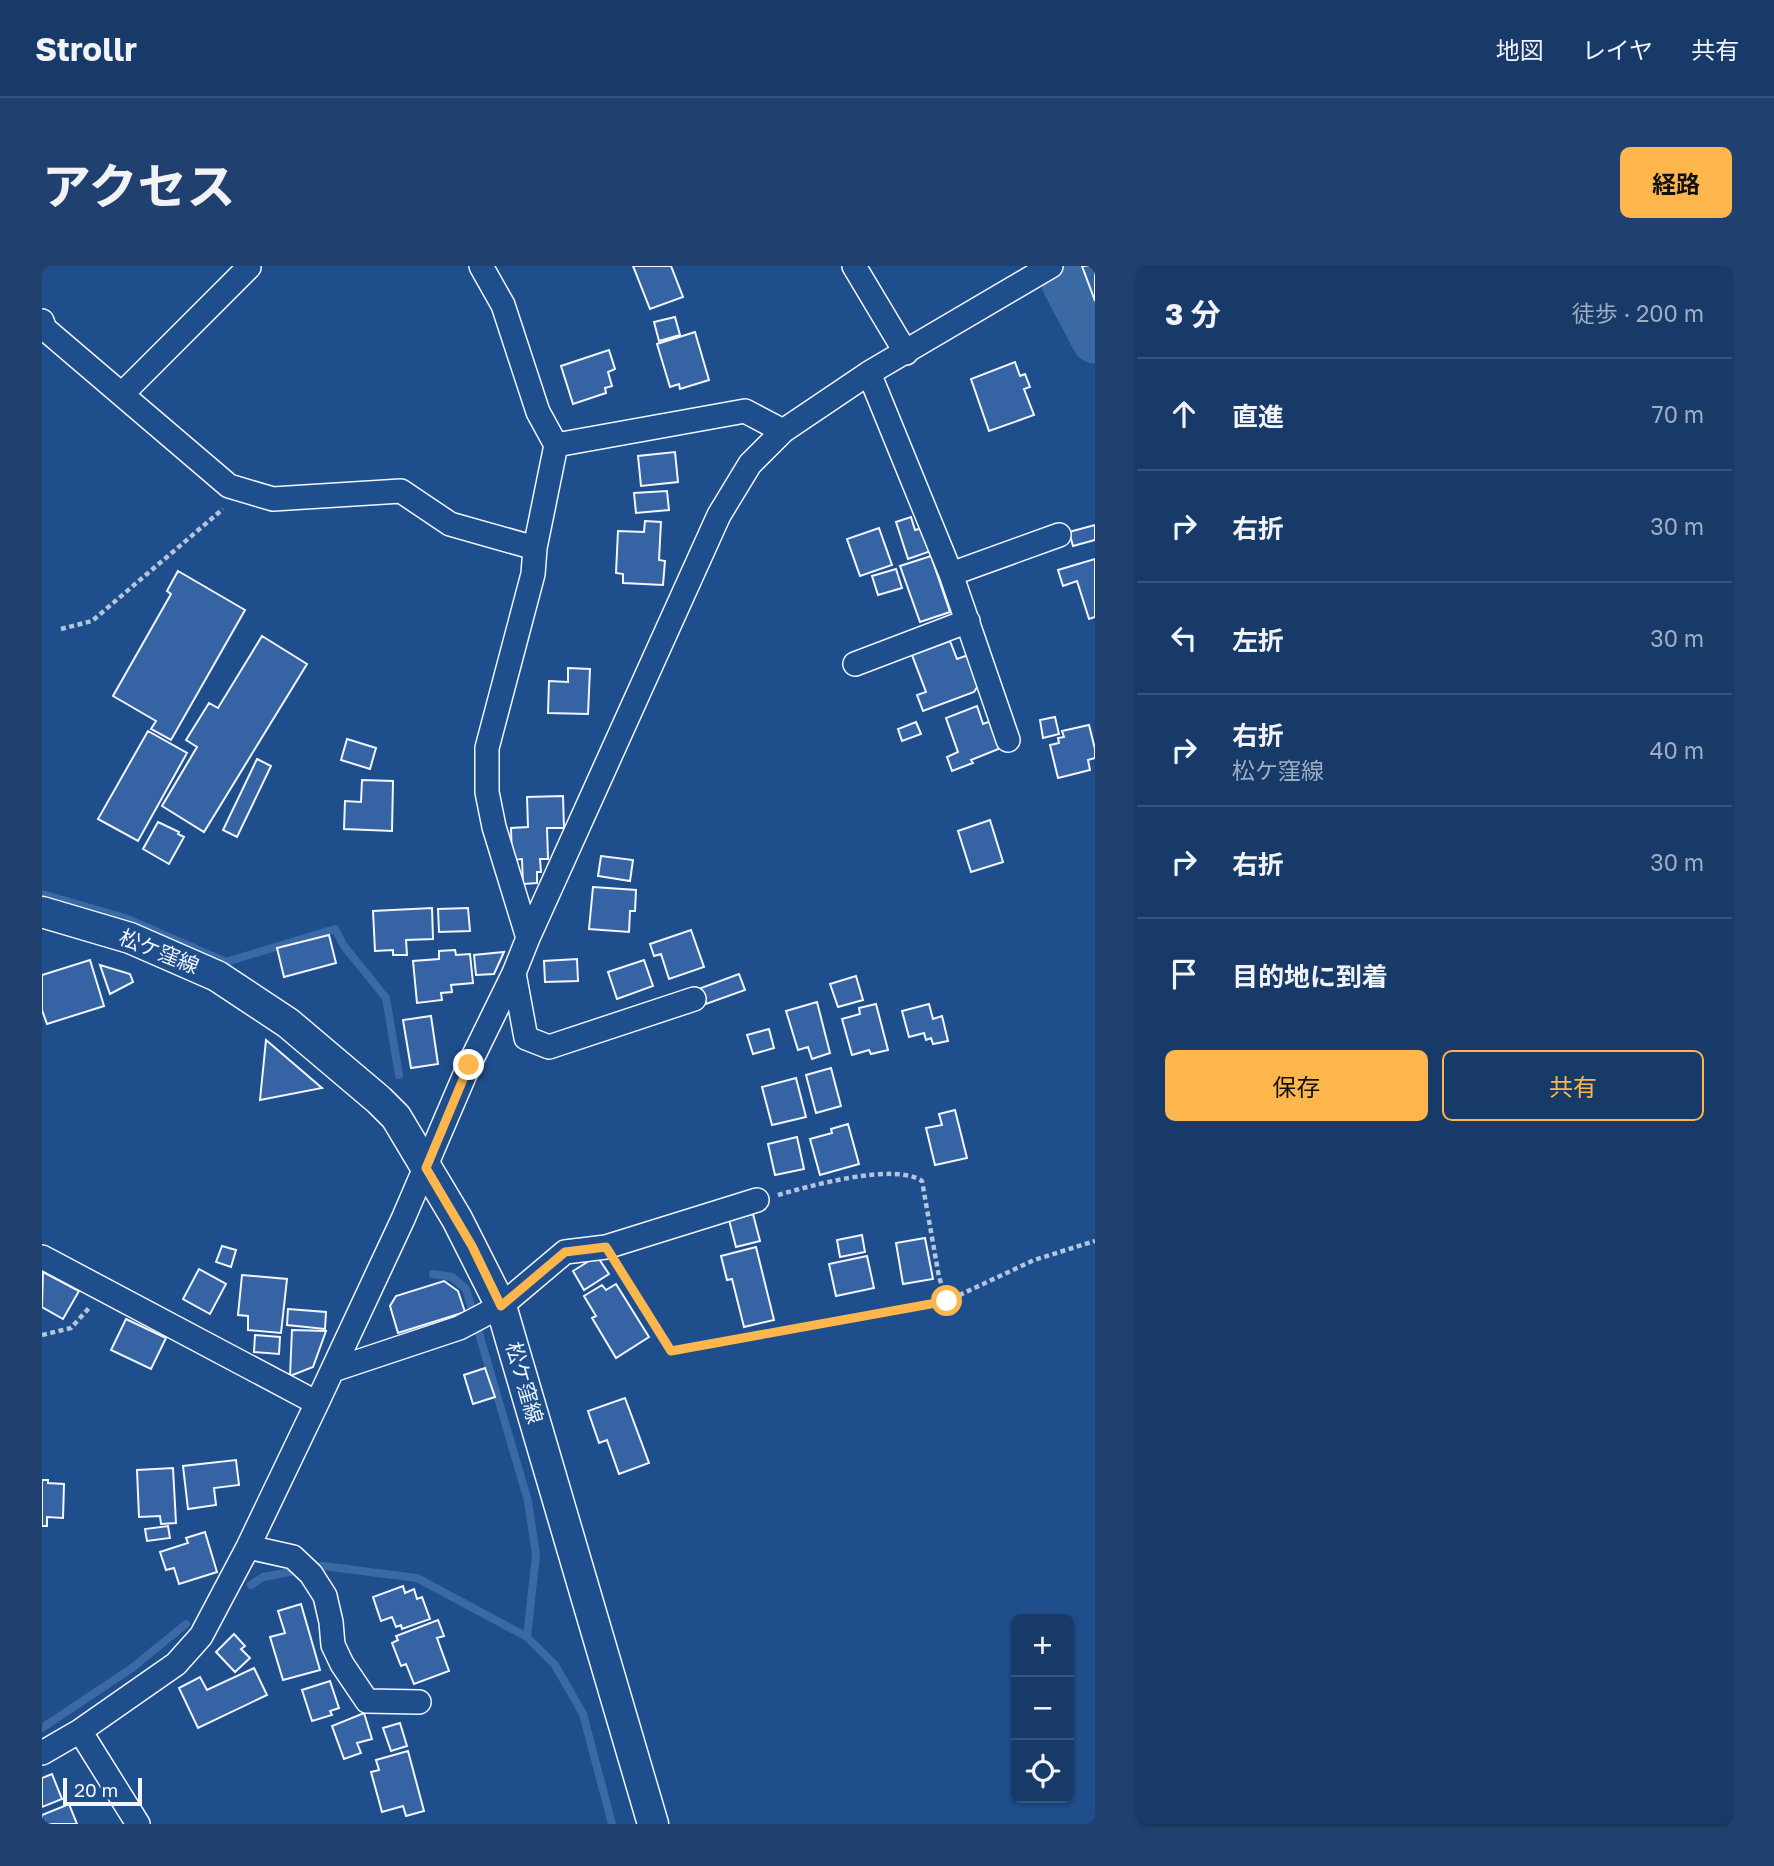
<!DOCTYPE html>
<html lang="ja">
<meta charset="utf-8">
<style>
body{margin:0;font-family:"Golos Text","Noto Sans JP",sans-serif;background:#20416f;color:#f1f3f6}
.controls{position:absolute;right:21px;bottom:21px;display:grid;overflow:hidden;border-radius:10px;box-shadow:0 2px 5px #0004}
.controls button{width:63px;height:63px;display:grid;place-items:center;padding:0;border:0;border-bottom:2px solid #36547d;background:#173a69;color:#f1f3f6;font:35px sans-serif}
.scale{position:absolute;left:21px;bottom:18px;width:79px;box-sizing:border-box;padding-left:7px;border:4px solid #f2f6ff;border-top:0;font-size:19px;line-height:24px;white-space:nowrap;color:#f2f6ff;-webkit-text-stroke:5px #1f4e8c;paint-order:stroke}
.stop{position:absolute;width:21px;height:21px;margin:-16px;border:5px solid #ffb74d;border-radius:50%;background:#fff}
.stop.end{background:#ffb74d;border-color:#fff;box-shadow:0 2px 7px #0008}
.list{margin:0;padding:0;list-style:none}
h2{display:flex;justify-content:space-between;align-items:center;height:91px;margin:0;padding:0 28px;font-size:30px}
h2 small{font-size:23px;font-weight:400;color:#9eadc0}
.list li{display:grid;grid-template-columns:46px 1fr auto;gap:21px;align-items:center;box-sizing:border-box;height:112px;padding:0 28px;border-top:2px solid #36547d}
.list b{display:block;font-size:26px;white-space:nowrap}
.list p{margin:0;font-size:23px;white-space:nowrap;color:#9eadc0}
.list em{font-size:23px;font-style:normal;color:#9eadc0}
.actions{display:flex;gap:14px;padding:21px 28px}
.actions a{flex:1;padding:16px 0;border:2px solid #ffb74d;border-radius:10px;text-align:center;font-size:24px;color:#ffb74d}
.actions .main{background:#ffb74d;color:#111}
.icon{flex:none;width:38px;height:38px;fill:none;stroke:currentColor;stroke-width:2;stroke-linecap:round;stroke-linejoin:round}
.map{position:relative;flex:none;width:1053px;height:1558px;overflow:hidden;border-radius:10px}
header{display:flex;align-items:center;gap:42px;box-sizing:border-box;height:98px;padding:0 35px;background:#173a69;border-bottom:2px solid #36547d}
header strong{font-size:33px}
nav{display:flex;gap:38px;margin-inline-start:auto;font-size:24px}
.intro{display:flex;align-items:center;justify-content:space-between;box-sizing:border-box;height:168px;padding:0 42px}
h1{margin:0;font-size:49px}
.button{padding:18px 32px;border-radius:10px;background:#ffb74d;color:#111;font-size:24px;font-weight:700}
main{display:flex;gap:42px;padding:0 42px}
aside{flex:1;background:#173a69;border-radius:10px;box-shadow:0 2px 5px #0004}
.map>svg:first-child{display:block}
</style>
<header>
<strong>Strollr</strong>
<nav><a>地図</a><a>レイヤ</a><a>共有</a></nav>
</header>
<div class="intro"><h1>アクセス</h1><a class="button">経路</a></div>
<main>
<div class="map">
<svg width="1053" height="1558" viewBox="0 0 1053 1558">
<rect width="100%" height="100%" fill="#1f4e8c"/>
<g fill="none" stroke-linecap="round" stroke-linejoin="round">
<path stroke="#3b69a3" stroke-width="8" d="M 0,628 L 83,652 L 184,696 L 293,663 L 302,680 L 344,732 L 357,809
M 391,1008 L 410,1011 L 424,1023 L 486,1235 L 494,1289 L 485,1371
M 209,1319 L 221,1311 L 281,1300 L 375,1312 L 485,1371 L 513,1399 L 541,1448 L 570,1558
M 0,1462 L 90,1402 L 144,1358"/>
<path stroke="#3b69a3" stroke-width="47" d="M 1023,17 L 1053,74"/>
</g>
<path fill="#3563a3" stroke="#f2f6ff" stroke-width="2" d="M 591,0 L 629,0 L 641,31 L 608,43 Z
M 1040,0 L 1053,0 L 1053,35 Z
M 633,51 L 638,69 L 617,75 L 612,56 Z
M 653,66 L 667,114 L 638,123 L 637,118 L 628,121 L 615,78 Z
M 567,84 L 573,103 L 566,106 L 570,120 L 563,122 L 564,127 L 531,138 L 519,100 Z
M 973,96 L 978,110 L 983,108 L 988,121 L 982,123 L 992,149 L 947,165 L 929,113 Z
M 633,186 L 636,216 L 599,220 L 596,190 Z
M 625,225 L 627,244 L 594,247 L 592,227 Z
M 869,251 L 873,264 L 881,262 L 889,285 L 866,293 L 854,256 Z
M 603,255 L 619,256 L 617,294 L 623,295 L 621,319 L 581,317 L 581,308 L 574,307 L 576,265 L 602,266 Z
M 1053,259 L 1053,274 L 1031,280 L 1027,266 Z
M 837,262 L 850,299 L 818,310 L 805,273 Z
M 889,290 L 908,346 L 878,356 L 858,300 Z
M 1053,293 L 1053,351 L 1047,353 L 1035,315 L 1021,320 L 1016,304 Z
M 854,303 L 860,322 L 836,329 L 830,310 Z
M 136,305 L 203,344 L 129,474 L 109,463 L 114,455 L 71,430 L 129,328 L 125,325 Z
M 220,370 L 265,398 L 162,566 L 120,540 L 155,481 L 144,474 L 167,437 L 176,442 Z
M 908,375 L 915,393 L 929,388 L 939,415 L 932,426 L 881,445 L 875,429 L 884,426 L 870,389 Z
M 526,402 L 548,403 L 546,448 L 506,447 L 507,415 L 526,416 Z
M 935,440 L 941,458 L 949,455 L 959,482 L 929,494 L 931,497 L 910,505 L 905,491 L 916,486 L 904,452 Z
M 1013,451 L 1017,468 L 1001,472 L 998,454 Z
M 874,456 L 879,468 L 860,475 L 856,463 Z
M 1047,459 L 1053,483 L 1053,492 L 1046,494 L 1048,504 L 1016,512 L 1008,479 L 1017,477 L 1016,472 L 1022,471 L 1020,465 Z
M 106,465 L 145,487 L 96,575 L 56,553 Z
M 305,473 L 334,482 L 328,503 L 299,494 Z
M 215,493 L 229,500 L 195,571 L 181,564 Z
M 320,514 L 351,515 L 350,565 L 302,563 L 303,535 L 319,536 Z
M 521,530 L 522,562 L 505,562 L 506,593 L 498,593 L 499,606 L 495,606 L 495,617 L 481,618 L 480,593 L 470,594 L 469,562 L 486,561 L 485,531 Z
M 948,554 L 961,596 L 929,606 L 916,565 Z
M 116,556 L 137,566 L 136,568 L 142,571 L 127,598 L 101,583 Z
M 559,590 L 591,594 L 588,615 L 556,610 Z
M 551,621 L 594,624 L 593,645 L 588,645 L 587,666 L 547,663 Z
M 390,642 L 391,673 L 364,674 L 365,689 L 351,689 L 351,684 L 333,685 L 331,645 Z
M 426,642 L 428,665 L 397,666 L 396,643 Z
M 649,664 L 662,701 L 627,713 L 619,688 L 612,690 L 608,678 Z
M 287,669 L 294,697 L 242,711 L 235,682 Z
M 413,684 L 414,689 L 428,688 L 431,717 L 409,719 L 410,726 L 399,727 L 400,734 L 375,737 L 371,695 L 397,693 L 397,685 Z
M 462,686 L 452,708 L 434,709 L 432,689 Z
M 535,693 L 536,715 L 503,716 L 502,695 Z
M 48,694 L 62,740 L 5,758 L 0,744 L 0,709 Z
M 602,694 L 611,720 L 575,733 L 566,706 Z
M 58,699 L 88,708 L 91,716 L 68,728 Z
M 697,708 L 703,724 L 664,738 L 659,722 Z
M 814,710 L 821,734 L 796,741 L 788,718 Z
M 775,736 L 788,787 L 770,793 L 766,781 L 756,784 L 744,745 Z
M 834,738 L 846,784 L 829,788 L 827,784 L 810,789 L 800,753 L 818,748 L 817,742 Z
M 887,738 L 891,753 L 900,750 L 906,775 L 891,778 L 889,772 L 884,774 L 882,767 L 867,771 L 860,745 Z
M 389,750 L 396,798 L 369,802 L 361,754 Z
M 727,763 L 732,782 L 711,788 L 705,769 Z
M 224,774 L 280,822 L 218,834 Z
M 789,802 L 799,840 L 774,847 L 764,809 Z
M 754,812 L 764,851 L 730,859 L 720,821 Z
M 913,844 L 925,892 L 893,899 L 884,862 L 900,859 L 897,848 Z
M 806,858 L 817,898 L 778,909 L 768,873 L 790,867 L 789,863 Z
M 755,871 L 762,903 L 733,909 L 726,878 Z
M 711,948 L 718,975 L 694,981 L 687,954 Z
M 820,969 L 823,986 L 798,991 L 795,974 Z
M 883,972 L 891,1013 L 861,1018 L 854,977 Z
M 180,980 L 194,984 L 189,1001 L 174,996 Z
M 714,981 L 732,1054 L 702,1061 L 690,1013 L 685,1014 L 679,990 Z
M 555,990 L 567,1008 L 542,1024 L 531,1005 Z
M 825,990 L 832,1022 L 794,1030 L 787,998 Z
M 157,1003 L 184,1018 L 168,1048 L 141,1033 Z
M 1,1006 L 37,1025 L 21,1053 L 0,1041 Z
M 200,1009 L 245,1013 L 239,1067 L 206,1064 L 206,1050 L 196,1049 Z
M 402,1015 L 416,1025 L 423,1046 L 356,1067 L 348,1040 L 354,1030 Z
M 574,1018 L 607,1071 L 574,1092 L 550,1052 L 554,1050 L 542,1030 L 560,1019 L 564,1024 Z
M 246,1043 L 284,1046 L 283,1063 L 245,1059 Z
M 84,1053 L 124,1072 L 109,1103 L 69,1084 Z
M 250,1064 L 284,1065 L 271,1101 L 248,1110 Z
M 213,1069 L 238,1071 L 237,1088 L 212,1086 Z
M 443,1102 L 453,1131 L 431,1138 L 422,1109 Z
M 583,1132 L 607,1197 L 577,1208 L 565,1174 L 557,1177 L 546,1145 Z
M 194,1194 L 197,1219 L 172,1222 L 174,1239 L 146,1243 L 141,1200 Z
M 131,1202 L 134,1257 L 119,1258 L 118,1250 L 97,1251 L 95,1204 Z
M 0,1214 L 6,1214 L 6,1217 L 22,1218 L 21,1252 L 5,1251 L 5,1260 L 0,1260 Z
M 126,1260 L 128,1272 L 105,1275 L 103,1263 Z
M 163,1266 L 175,1306 L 137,1318 L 132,1302 L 124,1304 L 118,1286 L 146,1277 L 144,1272 Z
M 361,1320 L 363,1327 L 372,1323 L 375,1333 L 380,1331 L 388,1353 L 360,1363 L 359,1359 L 354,1361 L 350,1351 L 339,1355 L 331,1331 Z
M 259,1338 L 278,1404 L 241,1414 L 228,1371 L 243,1367 L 236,1345 Z
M 396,1354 L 402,1370 L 395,1372 L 407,1405 L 372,1418 L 364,1398 L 359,1400 L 350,1377 L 356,1374 L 354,1370 Z
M 192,1368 L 203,1380 L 199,1383 L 208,1392 L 193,1406 L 174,1386 Z
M 212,1402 L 225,1429 L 156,1462 L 137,1422 L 158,1411 L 165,1424 Z
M 288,1415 L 297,1442 L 288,1445 L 290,1449 L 270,1455 L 260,1424 Z
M 322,1447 L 330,1473 L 315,1477 L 319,1487 L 302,1493 L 290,1460 Z
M 358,1457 L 365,1480 L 349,1485 L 341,1462 Z
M 366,1485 L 382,1545 L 364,1550 L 361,1540 L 340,1546 L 329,1506 L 337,1504 L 334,1494 Z
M 10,1508 L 20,1533 L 0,1541 L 0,1512 Z
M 27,1538 L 35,1558 L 0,1558 L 0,1549 Z"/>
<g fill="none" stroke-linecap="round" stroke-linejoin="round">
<defs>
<path id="minor" d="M 439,0 L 461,39 L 496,146 L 514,179 L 493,282 L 491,308 L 445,482 L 445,526 L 452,561 L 486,672
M 812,0 L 864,87
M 0,55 L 3,63 L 187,220 L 231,233 L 359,225 L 408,258 L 493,282
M 827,107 L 909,308 L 966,474
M 80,128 L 207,1
M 514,179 L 703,145 L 741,165
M 909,308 L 1017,269
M 813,398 L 926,355
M 472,707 L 484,772 L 507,781 L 652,733
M 0,991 L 275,1137
M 291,1104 L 417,1062 L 459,1040 L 523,986 L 564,981 L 715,934
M 206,1281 L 251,1291 L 269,1308 L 283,1330 L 289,1356 L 291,1379 L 300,1398 L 325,1435 L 377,1436
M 38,1465 L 96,1558
M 0,1487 L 38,1465 L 134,1398 L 159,1370 L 206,1281 L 275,1137 L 361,953 L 427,799 L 472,707 L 486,672 L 677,249 L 708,198 L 741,165 L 827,107 L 1009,0"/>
<path id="tertiary" d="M 0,646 L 88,672 L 175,710 L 246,757 L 337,834 L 354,851 L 415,953 L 459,1040 L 611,1558"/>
</defs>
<use href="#minor" stroke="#f2f6ff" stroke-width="26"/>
<use href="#tertiary" stroke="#f2f6ff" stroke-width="33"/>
<path stroke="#b3c4dc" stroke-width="4.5" stroke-dasharray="5 3.5" stroke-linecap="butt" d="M 19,363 L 50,355 L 181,243
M 736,929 C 767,920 853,896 880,915 L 897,1011 L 905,1035
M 577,1003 L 629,1085 L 905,1035 L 992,994 L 1053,975
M 0,1069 L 29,1062 L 47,1042"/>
<use href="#minor" stroke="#1f4e8c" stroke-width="23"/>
<use href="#tertiary" stroke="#1f4e8c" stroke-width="30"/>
</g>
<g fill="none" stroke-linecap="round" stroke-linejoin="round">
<path stroke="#ffb74d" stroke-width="9" d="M 427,799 L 384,902 L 430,980 L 459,1040 L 523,986 L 564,981 L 629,1085 L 905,1035"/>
</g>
<g text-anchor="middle" stroke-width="5" stroke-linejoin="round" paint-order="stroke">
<g font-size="21" fill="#f2f6ff" stroke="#1f4e8c">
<text transform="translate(117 686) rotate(22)" y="7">松ケ窪線</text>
<text transform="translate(482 1117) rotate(74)" y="7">松ケ窪線</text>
</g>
</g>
</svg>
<div class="controls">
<button>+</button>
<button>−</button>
<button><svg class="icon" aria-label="locate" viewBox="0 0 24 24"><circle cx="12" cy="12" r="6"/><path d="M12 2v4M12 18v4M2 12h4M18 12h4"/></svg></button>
</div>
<div class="scale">20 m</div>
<div class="stop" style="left:905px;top:1035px"></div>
<div class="stop end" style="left:427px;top:799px"></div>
</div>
<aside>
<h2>3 分<small>徒歩 · 200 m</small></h2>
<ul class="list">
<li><svg class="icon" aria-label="ahead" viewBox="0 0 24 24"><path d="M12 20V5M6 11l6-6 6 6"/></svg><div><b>直進</b></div><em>70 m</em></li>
<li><svg class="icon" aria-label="right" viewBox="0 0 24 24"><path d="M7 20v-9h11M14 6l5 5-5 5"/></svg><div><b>右折</b></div><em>30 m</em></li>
<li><svg class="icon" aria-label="left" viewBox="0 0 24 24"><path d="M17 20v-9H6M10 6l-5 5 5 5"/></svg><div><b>左折</b></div><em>30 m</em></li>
<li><svg class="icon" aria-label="right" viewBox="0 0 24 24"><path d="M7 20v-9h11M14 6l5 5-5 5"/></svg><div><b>右折</b><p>松ケ窪線</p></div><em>40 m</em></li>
<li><svg class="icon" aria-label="right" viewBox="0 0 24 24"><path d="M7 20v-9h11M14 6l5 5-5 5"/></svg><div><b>右折</b></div><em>30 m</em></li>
<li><svg class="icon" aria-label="arrive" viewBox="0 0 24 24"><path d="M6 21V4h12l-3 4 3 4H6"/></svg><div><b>目的地に到着</b></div></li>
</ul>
<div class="actions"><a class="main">保存</a><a>共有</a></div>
</aside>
</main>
